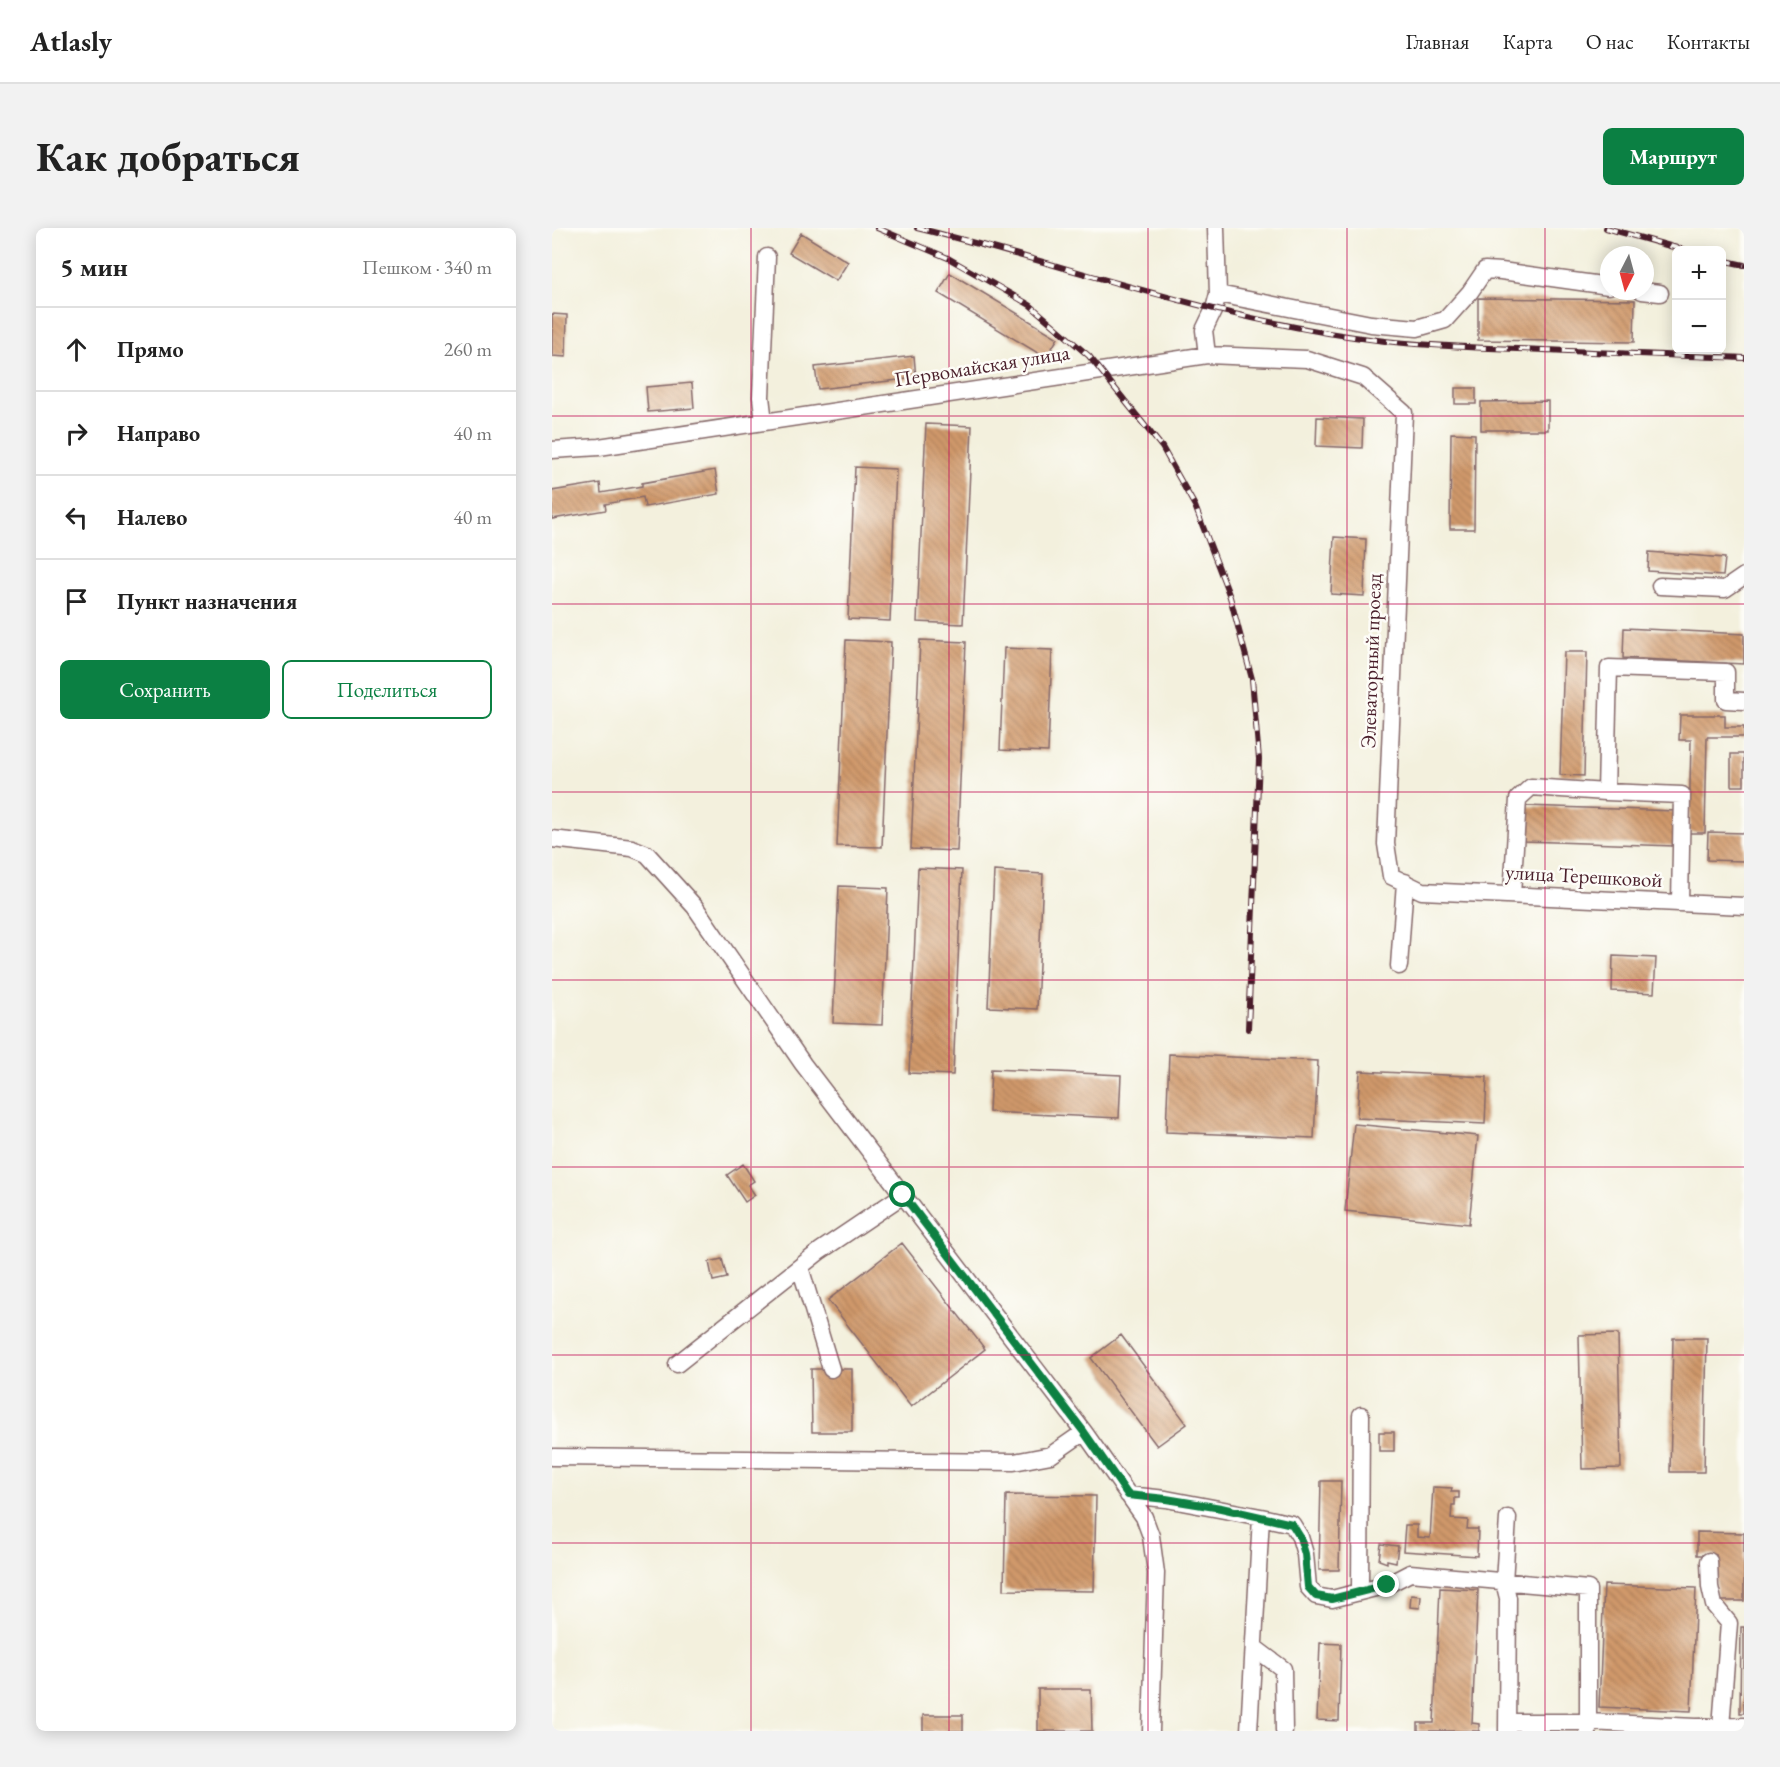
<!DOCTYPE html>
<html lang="ru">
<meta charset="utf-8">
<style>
body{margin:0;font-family:"EB Garamond",serif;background:#f2f2f2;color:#222}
.controls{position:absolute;right:18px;top:18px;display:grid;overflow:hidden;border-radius:9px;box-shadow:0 3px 15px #0003}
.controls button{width:54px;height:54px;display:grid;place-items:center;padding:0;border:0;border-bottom:2px solid #e0e0e0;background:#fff;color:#222;font:30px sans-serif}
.compass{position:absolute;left:1048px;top:18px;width:54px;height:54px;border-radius:50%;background:#fff;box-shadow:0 3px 15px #0003;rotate:186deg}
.stop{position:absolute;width:18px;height:18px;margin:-14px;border:4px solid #0b8043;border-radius:50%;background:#fff}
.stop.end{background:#0b8043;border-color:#fff;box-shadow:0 2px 6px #0008}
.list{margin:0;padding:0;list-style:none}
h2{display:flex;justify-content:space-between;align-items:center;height:78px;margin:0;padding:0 24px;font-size:26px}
h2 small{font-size:20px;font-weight:400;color:#767676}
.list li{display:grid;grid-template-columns:39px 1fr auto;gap:18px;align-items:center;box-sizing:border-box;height:84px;padding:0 24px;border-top:2px solid #e0e0e0}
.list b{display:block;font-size:22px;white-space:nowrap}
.list em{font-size:20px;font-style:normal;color:#767676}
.actions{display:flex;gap:12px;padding:18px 24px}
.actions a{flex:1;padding:14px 0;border:2px solid #0b8043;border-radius:9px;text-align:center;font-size:21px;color:#0b8043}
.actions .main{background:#0b8043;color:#fff}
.icon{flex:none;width:33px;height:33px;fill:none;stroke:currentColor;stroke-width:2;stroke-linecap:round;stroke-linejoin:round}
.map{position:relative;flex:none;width:1192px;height:1503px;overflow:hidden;border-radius:9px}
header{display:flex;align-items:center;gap:36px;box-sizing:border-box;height:84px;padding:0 30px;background:#fff;border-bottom:2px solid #e0e0e0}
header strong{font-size:28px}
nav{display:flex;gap:33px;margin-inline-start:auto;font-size:21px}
.intro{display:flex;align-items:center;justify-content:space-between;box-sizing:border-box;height:144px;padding:0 36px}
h1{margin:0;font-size:42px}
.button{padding:15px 27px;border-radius:9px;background:#0b8043;color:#fff;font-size:21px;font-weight:700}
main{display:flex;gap:36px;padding:0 36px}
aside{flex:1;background:#fff;border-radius:9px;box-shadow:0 3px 15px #0003}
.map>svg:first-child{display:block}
</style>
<header>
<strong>Atlasly</strong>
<nav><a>Главная</a><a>Карта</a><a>О нас</a><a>Контакты</a></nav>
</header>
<div class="intro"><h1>Как добраться</h1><a class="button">Маршрут</a></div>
<main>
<aside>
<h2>5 мин<small>Пешком · 340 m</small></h2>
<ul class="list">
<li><svg class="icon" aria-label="ahead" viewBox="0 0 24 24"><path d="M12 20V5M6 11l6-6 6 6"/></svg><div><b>Прямо</b></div><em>260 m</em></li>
<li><svg class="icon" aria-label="right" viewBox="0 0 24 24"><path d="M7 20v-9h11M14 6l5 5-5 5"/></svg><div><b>Направо</b></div><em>40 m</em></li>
<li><svg class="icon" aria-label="left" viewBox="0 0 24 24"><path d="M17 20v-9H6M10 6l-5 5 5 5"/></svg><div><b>Налево</b></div><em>40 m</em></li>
<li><svg class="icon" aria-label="arrive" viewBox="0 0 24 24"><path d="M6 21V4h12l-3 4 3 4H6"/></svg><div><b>Пункт назначения</b></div></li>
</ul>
<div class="actions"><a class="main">Сохранить</a><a>Поделиться</a></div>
</aside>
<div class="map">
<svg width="1192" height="1503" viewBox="0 0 1192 1503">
<defs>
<pattern id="building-back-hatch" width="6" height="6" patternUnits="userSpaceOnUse" patternTransform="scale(1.5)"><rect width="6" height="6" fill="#d0996b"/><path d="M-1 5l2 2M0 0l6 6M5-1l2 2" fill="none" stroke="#ab7c58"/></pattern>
</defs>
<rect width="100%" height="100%" fill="#fdfcf7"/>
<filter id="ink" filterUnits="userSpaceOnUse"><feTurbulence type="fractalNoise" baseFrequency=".0167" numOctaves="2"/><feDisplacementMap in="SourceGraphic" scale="12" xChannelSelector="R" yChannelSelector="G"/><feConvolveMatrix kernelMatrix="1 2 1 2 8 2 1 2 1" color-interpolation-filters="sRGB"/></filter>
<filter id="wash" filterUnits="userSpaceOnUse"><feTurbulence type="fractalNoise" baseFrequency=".008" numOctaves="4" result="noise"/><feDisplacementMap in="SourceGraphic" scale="24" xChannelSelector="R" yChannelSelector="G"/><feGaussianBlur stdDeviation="1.35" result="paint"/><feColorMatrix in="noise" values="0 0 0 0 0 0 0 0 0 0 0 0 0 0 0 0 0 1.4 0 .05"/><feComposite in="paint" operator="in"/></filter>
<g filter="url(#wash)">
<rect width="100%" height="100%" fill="#f3f0dd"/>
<g id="blocks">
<path fill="url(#building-back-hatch)" d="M 249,5 L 296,34 L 284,53 L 237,25 Z
M 398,45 L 506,110 L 494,130 L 386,65 Z
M 926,70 L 1083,72 L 1082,114 L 926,112 Z
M 0,86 L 15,87 L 14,129 L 0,128 Z
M 362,128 L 364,150 L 266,161 L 263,139 Z
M 140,155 L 142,180 L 96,184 L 94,159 Z
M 903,160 L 924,160 L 924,176 L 903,176 Z
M 996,173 L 996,202 L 929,202 L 929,174 Z
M 765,189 L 811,191 L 810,220 L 764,218 Z
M 374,196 L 420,198 L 411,396 L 365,394 Z
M 899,205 L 923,206 L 922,301 L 898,301 Z
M 303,239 L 344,241 L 338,393 L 296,391 Z
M 163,242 L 167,266 L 93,279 L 91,269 L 53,276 L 54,282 L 0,291 L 0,263 L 48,255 L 49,265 L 90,258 L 90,255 Z
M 782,309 L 814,311 L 812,368 L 779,366 Z
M 1097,324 L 1173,330 L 1171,348 L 1096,343 Z
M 1072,400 L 1192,406 L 1192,436 L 1071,430 Z
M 294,412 L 339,414 L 330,619 L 285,618 Z
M 368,412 L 414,414 L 405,623 L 359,621 Z
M 452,420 L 500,422 L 496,524 L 448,522 Z
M 1012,424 L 1035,424 L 1032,548 L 1008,547 Z
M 1128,487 L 1173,487 L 1173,499 L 1192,499 L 1192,509 L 1155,509 L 1153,605 L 1137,605 L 1139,512 L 1127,512 Z
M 1179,526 L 1192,526 L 1192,558 L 1179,558 Z
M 973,578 L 1124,583 L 1123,618 L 972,613 Z
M 1156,604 L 1192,605 L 1192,633 L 1155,632 Z
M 366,640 L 410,642 L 401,847 L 357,845 Z
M 442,643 L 491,646 L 485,781 L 436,779 Z
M 287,658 L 336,660 L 330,797 L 281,795 Z
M 1061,728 L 1104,730 L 1102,765 L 1060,763 Z
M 617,826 L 766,833 L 762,910 L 614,904 Z
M 439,841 L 569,847 L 567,890 L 437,884 Z
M 808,843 L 935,849 L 933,896 L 805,890 Z
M 802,896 L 926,908 L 917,996 L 793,983 Z
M 191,936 L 202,953 L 196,957 L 203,967 L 193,974 L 175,947 Z
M 350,1015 L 433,1121 L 359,1179 L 276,1072 Z
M 170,1031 L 175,1050 L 161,1053 L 157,1034 Z
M 1066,1106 L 1069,1240 L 1030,1241 L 1027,1107 Z
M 569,1107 L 635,1196 L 605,1218 L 539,1130 Z
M 1121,1110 L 1155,1110 L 1152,1244 L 1118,1244 Z
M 259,1141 L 300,1141 L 300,1204 L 260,1204 Z
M 827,1204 L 842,1204 L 842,1223 L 827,1223 Z
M 769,1253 L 789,1253 L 787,1342 L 767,1342 Z
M 881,1259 L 900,1260 L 899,1264 L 907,1264 L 907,1270 L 903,1270 L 903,1277 L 900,1277 L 899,1291 L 916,1292 L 915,1301 L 926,1301 L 925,1328 L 851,1323 L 853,1297 L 865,1297 L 865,1309 L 878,1310 Z
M 454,1267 L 544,1268 L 542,1363 L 452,1362 Z
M 1145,1304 L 1192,1305 L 1192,1373 L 1164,1373 L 1164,1327 L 1145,1327 Z
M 829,1316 L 846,1318 L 844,1334 L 835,1332 L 835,1335 L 827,1332 Z
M 1052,1357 L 1144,1360 L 1139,1483 L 1047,1479 Z
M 888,1360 L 926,1362 L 920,1495 L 927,1496 L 927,1503 L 866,1503 L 866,1495 L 882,1495 Z
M 859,1367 L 869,1368 L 868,1380 L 858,1379 Z
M 1189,1399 L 1192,1399 L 1192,1485 L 1188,1485 Z
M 768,1415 L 789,1416 L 787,1493 L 765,1492 Z
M 486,1461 L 539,1461 L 540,1503 L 486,1503 Z
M 371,1487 L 411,1487 L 411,1503 L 371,1503 Z"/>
</g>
</g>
<g filter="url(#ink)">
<use href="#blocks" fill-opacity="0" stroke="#856869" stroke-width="1.5"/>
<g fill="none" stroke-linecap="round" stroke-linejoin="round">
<defs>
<path id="minor" d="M 664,0 L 666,66
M 1090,63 L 1108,65
M 655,127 L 652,102 L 662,81 L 666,66 L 819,96 L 865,100 L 893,92 L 918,64 L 933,42 L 949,43 L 1057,58
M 212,194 L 209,169 L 215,29
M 0,222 L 47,219 L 655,127 L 755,131 L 811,149 L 852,185 L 834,616 L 839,648 L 870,663 L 1192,678
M 1108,358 L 1173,361 L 1192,348
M 0,611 L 80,620 L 95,626 L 143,679 L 251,836 L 532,1204 L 592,1289 L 599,1308 L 604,1345 L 599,1503
M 960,667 L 966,571 L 979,559 L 1054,564
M 1128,675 L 1130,567 L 1054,564 L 1057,440 L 1174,444 L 1174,472 L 1192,473
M 847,738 L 853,654
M 248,1039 L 279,1141
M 125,1136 L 268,1023 L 351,967
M 0,1229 L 462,1234 L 499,1227 L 532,1204
M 576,1267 L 614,1271 L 709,1289 L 697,1503
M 709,1289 L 740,1296 L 748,1309 L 753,1326 L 756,1359 L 764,1368 L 780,1371 L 835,1357 L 858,1345 L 1036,1361 L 1036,1494 L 955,1494
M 1157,1333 L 1158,1359 L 1162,1377 L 1177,1395 L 1169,1499
M 808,1363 L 809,1187
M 703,1420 L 731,1441 L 732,1503
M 955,1503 L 956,1370 L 952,1354 L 956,1290
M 1036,1503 L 1036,1494 L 1143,1499 L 1192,1498"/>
</defs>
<use href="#minor" stroke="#856869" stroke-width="19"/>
<use href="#minor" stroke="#fff" stroke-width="16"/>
<defs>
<path id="rail" d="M 325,0 L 396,30 L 478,77 L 537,128 L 610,219 L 643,278 L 678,369 L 700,451 L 707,531 L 696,801
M 365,0 C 520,38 673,95 833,113 C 886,119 939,120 992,122 C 1059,125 1125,128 1192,130
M 1054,0 L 1132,22
M 1170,32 L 1192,37"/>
</defs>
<use href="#rail" stroke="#4a1f2b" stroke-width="6"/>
<use href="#rail" stroke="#fdfcf7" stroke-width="4" stroke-dasharray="11" stroke-linecap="butt"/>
</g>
</g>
<g fill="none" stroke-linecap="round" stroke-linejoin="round" filter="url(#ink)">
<path stroke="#0b8043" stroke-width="8" d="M 351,967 L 532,1204 L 576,1267 L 614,1271 L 669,1280 L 740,1296 L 748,1309 L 753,1326 L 756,1359 L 764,1368 L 780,1371 L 835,1357"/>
</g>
<path fill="none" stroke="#c2185b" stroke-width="1.5" stroke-opacity="0.55" d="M 199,0 L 199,1503M 397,0 L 397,1503M 596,0 L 596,1503M 795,0 L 795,1503M 993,0 L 993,1503M 0,188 L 1192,188M 0,376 L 1192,376M 0,564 L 1192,564M 0,752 L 1192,752M 0,939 L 1192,939M 0,1127 L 1192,1127M 0,1315 L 1192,1315"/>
<g text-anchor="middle" stroke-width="5" stroke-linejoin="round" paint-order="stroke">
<g font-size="21" fill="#4a1f2b" stroke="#fdfcf7">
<text transform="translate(430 138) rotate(-9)" y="7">Первомайская улица</text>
<text transform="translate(819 433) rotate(-88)" y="7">Элеваторный проезд</text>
<text transform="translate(1032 648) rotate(3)" y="7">улица Терешковой</text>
</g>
</g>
</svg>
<div class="controls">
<button>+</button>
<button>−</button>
</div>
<svg class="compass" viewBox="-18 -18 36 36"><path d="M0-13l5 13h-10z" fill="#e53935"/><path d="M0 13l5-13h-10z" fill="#767676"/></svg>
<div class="stop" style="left:351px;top:967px"></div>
<div class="stop end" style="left:835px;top:1357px"></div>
</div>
</main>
